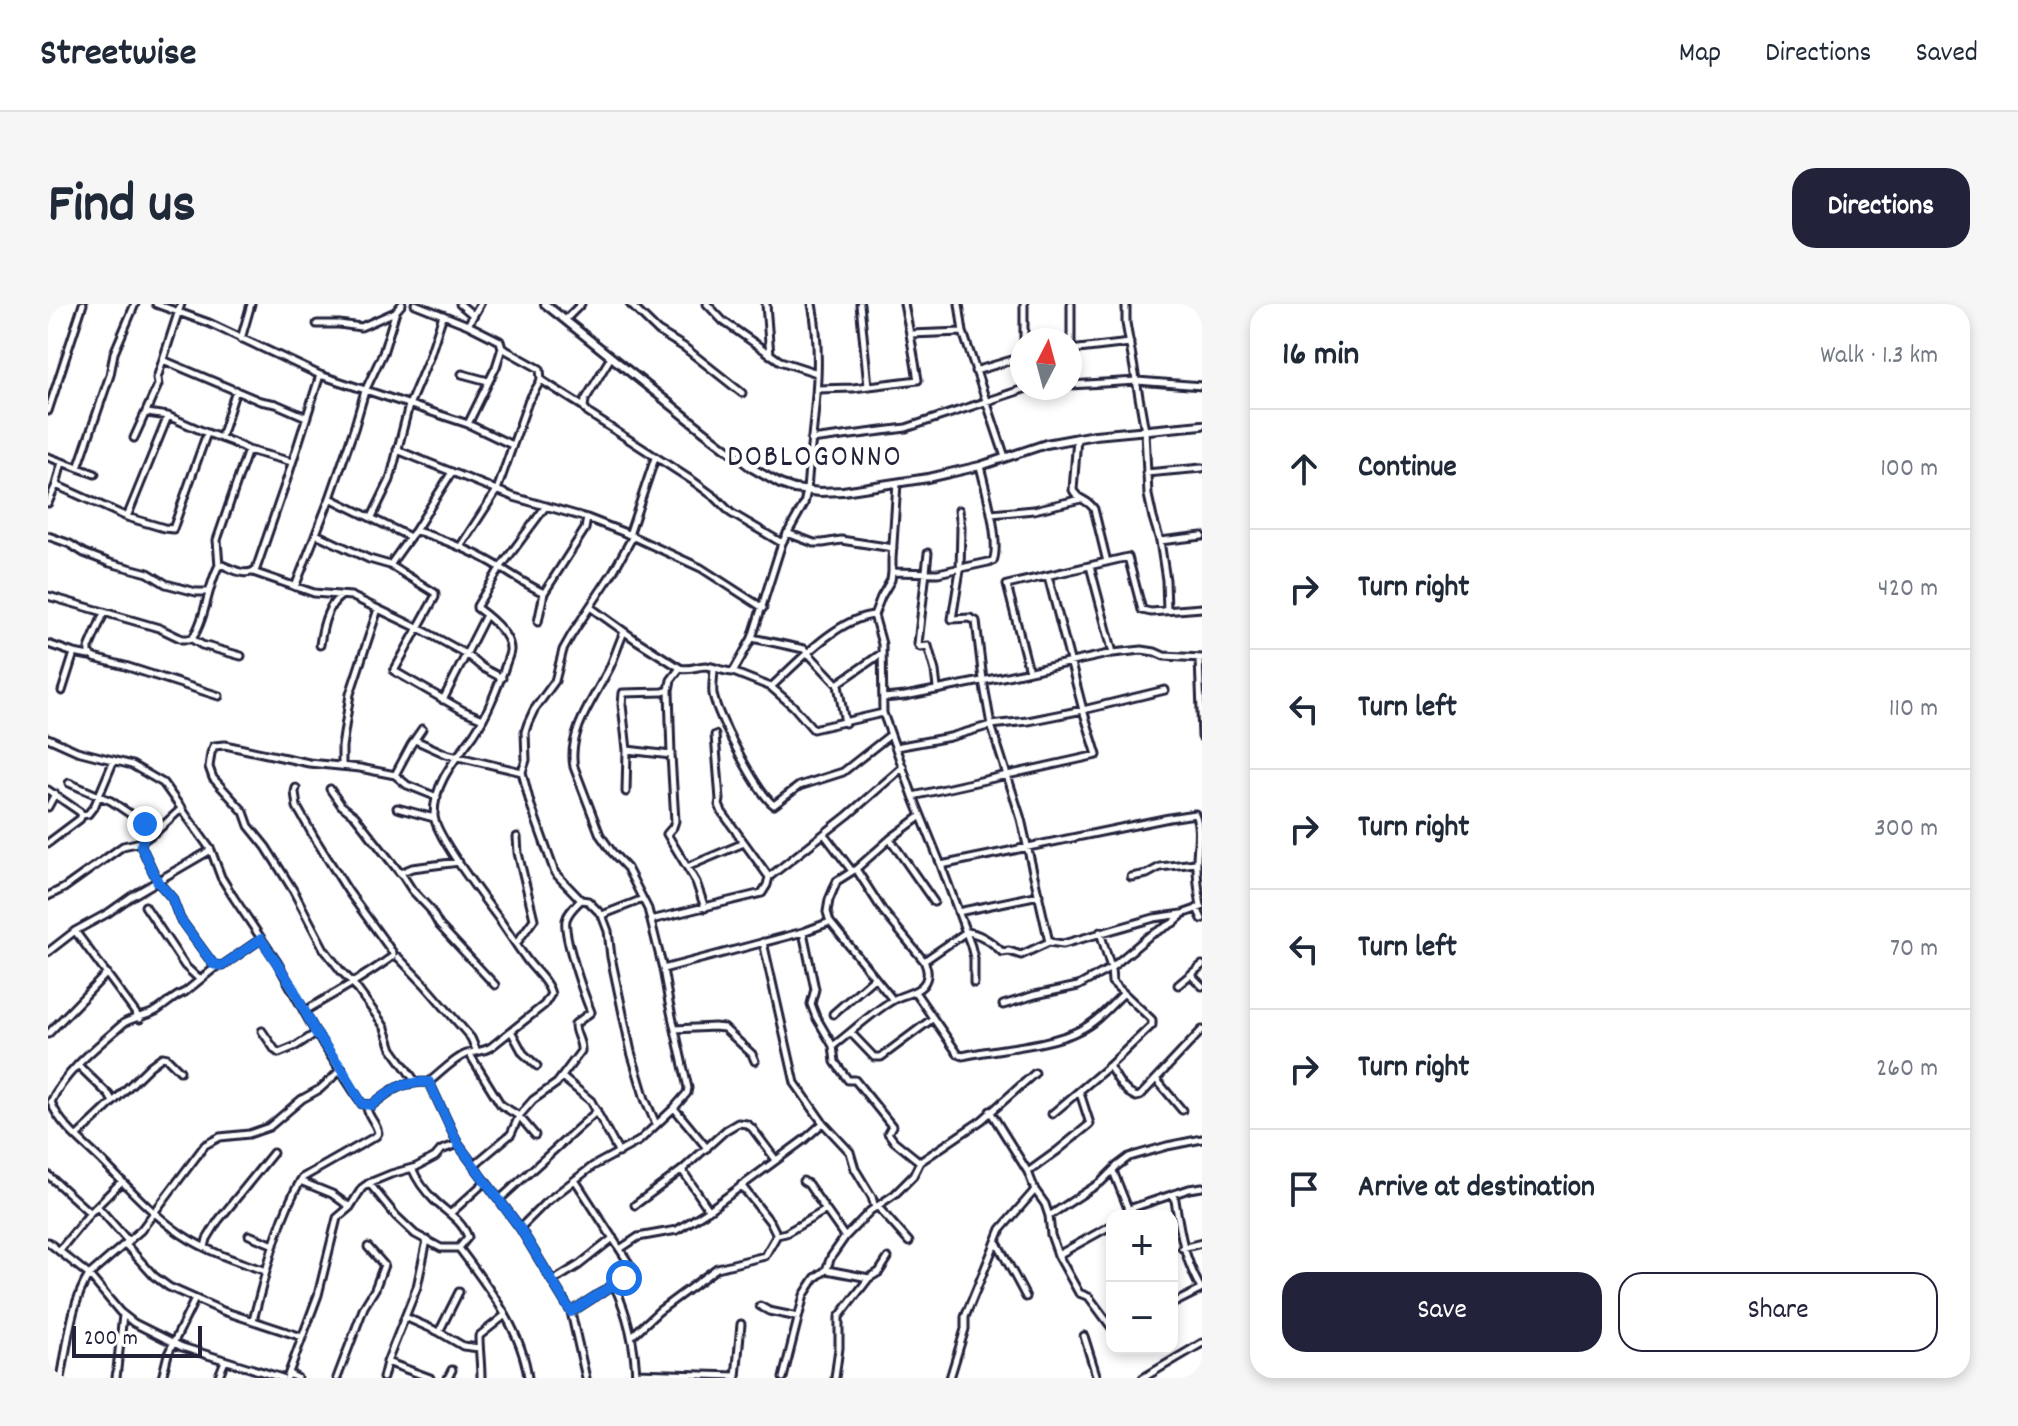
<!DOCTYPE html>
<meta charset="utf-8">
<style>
body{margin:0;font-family:Dekko,sans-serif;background:#f6f6f7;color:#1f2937}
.controls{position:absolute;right:24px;bottom:24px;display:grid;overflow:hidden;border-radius:16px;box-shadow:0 4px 12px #0003}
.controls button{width:72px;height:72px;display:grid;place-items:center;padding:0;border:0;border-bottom:2px solid #e0e1e3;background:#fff;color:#1f2937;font:40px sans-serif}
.compass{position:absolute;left:962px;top:24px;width:72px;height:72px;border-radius:50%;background:#fff;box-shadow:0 4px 12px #0003;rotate:6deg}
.scale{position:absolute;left:24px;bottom:20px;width:130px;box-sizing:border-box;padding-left:8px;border:4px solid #22223b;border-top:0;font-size:22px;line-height:28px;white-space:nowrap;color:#22223b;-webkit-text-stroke:6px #fff;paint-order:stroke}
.stop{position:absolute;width:24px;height:24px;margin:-18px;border:6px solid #1a73e8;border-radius:50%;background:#fff}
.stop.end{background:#1a73e8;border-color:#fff;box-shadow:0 2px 8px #0008}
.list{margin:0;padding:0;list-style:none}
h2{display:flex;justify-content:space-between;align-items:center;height:104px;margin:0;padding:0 32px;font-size:34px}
h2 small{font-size:26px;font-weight:400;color:#747a83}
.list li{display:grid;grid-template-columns:52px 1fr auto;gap:24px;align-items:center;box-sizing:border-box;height:120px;padding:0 32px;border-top:2px solid #e0e1e3}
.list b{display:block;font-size:30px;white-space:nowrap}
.list em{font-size:26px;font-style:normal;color:#747a83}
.actions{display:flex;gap:16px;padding:24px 32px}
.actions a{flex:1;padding:18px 0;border:2px solid #22223b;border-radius:24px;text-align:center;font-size:28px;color:#22223b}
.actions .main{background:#22223b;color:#fff}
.icon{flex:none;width:44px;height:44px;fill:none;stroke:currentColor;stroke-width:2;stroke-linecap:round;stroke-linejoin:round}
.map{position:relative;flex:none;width:1154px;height:1074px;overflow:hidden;border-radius:24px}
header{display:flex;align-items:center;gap:48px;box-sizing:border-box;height:112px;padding:0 40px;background:#fff;border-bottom:2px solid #e0e1e3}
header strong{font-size:38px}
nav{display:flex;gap:44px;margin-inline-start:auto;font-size:28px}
.intro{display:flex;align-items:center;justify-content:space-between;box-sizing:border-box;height:192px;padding:0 48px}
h1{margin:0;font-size:56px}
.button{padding:20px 36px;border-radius:24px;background:#22223b;color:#fff;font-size:28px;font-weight:700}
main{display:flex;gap:48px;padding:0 48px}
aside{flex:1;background:#fff;border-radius:24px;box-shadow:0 4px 12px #0003}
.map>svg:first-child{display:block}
</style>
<header>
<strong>Streetwise</strong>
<nav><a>Map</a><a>Directions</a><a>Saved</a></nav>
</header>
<div class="intro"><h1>Find us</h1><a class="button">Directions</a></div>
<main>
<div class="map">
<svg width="1154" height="1074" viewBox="0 0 1154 1074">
<rect width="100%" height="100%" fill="#fff"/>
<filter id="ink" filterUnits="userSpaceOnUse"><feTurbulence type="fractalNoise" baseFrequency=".0125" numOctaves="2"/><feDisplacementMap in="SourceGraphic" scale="16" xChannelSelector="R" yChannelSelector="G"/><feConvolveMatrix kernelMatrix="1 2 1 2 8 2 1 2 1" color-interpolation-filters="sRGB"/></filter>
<g filter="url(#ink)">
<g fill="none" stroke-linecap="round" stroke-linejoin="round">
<defs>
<path id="minor" d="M 108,0 L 161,19 L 272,71 L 420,120 L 464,141
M 367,0 L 420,21 L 452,37 L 454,44 L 448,63 L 420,120
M 412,0 L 425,11
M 582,0 L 610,27 L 636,43 L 694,89
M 659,0 L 675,17 L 732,57 L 769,69
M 718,0 L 722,51
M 812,0 L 820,82
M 856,0 L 862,30 L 915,28
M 911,0 L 915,28 L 957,153
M 1023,0 L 1023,46
M 1078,0 L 1078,19 L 1097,127 L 1100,191 L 1105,214 L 1112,237 L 1118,276 L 1119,307
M 517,16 L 533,0
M 269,20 L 291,20 L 313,23 L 347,8
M 420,21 L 432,0
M 193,35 L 203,0
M 976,36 L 976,0
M 1022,46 L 1082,39
M 563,53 L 537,96 L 536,103 L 540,109 L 645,177 L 668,194 L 683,209 L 734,239
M 115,56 L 212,97 L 228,100 L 258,113
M 927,67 L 974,53
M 414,70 L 440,77
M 493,76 L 536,103
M 1022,81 L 1089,77 L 1154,82
M 769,85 L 805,84 L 870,76 L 862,30
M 0,107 L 35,0
M 99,109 L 120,112 L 159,129 L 184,138 L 200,146 L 244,158
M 173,133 L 188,86
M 86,134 L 110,81 L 109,74 L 133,0
M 1029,134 L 1025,186 C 1030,197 1039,194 1046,205 L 1059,258
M 763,136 L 858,124 L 979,84
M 349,146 L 466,193 L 539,214 L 575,228 L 653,264 L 715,304
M 0,153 L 47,170
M 30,164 L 62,71 L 66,49 L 87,0
M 1098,169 L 1154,164
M 849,179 L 844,255 L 844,268 L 843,276 L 833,293 L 826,311 L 834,340 L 835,409 L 865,492 L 893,561 L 923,642 L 926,654 L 926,679
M 8,181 L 79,213 L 120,112
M 282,194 L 362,233 L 367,227 L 372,228 C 399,237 428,248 453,264 C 467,273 481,282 496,289
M 0,199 L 8,181 L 14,158
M 911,206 L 913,224 L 912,266 L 904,315 L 922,314 L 928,317 L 935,376 L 943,421 L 973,515 L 1001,638
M 943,210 L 986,206 L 1033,195
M 79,213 L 116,224 L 125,225 L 159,129
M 324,213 L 342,176 L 361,101 L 381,54 L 395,11
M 367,227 L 404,168
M 739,229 L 766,239 L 775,239 L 793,236 L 845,244
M 268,230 L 321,255 L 342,261 L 387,289 L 387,293 L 346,367 L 414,406 L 435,415
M 581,231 L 607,154
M 0,232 L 22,240 L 36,249 L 62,259 L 100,269 L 118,280 L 148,288 L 161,288
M 585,232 L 565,268 L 524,330 L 515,346 L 507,377 L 486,406 L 480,419 L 477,428 L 478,456 L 474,468 L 482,499 L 507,569 L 533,596 L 540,597 L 554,611 L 560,627 L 563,653 L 583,748 L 597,795 L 608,820
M 1112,237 L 1154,232
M 412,243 L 449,186 L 480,98 L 493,76 L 492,65 L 454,44
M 880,249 L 870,340 L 872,343 L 880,342 L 887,367 L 889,384
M 342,261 L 362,233
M 171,262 L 169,236 L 200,146
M 1042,262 L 1065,349
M 205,268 L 266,289 L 303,292 L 378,328 L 418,350 L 435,364 L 454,374
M 844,268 L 890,269 L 945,257 C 953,239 937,183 932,162
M 247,283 L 282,194 L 306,125 L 317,87 L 335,49 L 348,7 L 354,0
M 0,292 L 111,324 L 134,335 L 144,335 L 154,341 L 193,352
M 542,303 L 588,336 L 632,364
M 56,309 L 41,344 L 41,349 L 46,354 L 77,362 L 171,392
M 490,318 L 496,289 L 537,225 L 539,214
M 704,334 L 756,345 L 790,381
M 144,335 C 158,314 159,285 170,263 L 174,261 C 185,265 198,274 208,265 L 240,172 L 272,71
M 0,340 L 26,349 L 41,352
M 272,341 C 274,325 279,301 293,292
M 1151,355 L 1154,433
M 666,364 C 666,372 664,382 665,390 C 669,411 709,489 726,501 L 751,482 L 795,468 L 842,431
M 981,367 L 959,281 L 1080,253 L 1094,306 L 1103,308 L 1154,304
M 685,368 L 723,383 L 745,402 L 765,425 L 835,409
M 723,383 C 749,359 790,314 826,311
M 621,386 L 623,451 L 627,517 L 625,523 L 619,530 L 648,578 L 657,604
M 14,387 L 26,349
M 835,394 L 857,392 L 959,372 L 1065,349 L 1094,346 L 1107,348 L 1116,352 L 1154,354
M 395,396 L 438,311
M 797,419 L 790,381 L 792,378 L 834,349
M 374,425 L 363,441 L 347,471 L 359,481 L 389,493
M 667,431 L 672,496 L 671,501 L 674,508 L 721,573
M 0,434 L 29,447 L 84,461 L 115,479 L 163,546 L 173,573 L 186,594 L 229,658 L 268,729 L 314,800 L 324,801 C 345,784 354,778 381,778 C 393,769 404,756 418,750 C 427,747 435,748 443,743 L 496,701 L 503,690 C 500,677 486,666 479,656 C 469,642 460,628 451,615 C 437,596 386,530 386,511 C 386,478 408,455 426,430 C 440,409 448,387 457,363 C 458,358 462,351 462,346 C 463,330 440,312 429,304 L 429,302 L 452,264 L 498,202
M 367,436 L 398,450 L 474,468
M 848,443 L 902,433 L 943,421 L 980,417 L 1035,406 L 1117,386
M 579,446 L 623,451
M 294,462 L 294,443 L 302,390 L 330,305
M 347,471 L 312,464 L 261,459 L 177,441 L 166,442 L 163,449 L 161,463 L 165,474 L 196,508 L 201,522 L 218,543 L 245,586 L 276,645 L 293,667 L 304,678 L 332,716 L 337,724 L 344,745 L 367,777
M 21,479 L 63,497 L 97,520 L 98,526 L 93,542 L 110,578 L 124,594 L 132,615 L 165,660 L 174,662 L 213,635
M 248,484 L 247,488 L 249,503 L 266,533 L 300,587 L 345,649 L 345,652 C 317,673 287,689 257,707
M 282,485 L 293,501 L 307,512 L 352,569 L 364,564 L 411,558
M 0,486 L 32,508 L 34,511 L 32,515 L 0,539
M 578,488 L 579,446 L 574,401 L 575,389 L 615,388 L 621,386 L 623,376 L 632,364 C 641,367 648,362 658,362 C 668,363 676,368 685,368 L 704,334 L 734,239 L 756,200 L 759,187 C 763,124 777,62 764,0
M 865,492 L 1049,451 L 1035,406 L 1000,272
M 0,503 L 7,490
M 349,504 L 386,514
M 34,511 L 40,510 L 47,501 L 66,456
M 776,530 L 804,567
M 842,535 L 886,598
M 893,561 L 1121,514 L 1147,510 C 1154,525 1148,546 1149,563 C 1149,576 1151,590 1153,603
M 639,563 L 696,539
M 353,569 L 364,586 L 382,605 L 391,621 L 447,681
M 1083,573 L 1099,570 L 1112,563 L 1148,559
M 0,592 L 16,584 L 75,542 L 93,538 L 110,526 L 134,504
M 97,602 L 137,662 L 151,675
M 1149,604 L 1154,615
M 910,608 L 991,591
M 554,611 L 595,595
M 603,616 L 714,589 L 719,581 L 721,573 L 800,511 L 855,463
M 27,627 L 92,715
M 755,628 L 767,685 L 763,700 L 768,713 L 785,742 L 787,758 L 800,776 L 807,776 L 844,822 L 840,829 L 846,837 L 872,858
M 715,638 L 747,779 L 775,819 L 802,848 L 807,865 L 824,893 L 827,904
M 468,640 L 486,615 L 470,549 L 469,533
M 0,648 L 27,627 L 60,609 L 84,592 L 163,546
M 350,653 L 378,682 L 423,734 L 429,748
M 876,657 L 918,628 C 932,629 944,638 954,648 L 961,647 L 973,651 L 1001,638 L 1015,640 L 1106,614 L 1134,610 L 1154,603
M 169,662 L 137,688 C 126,692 118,701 108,707 C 97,713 86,713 76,719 C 52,740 16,768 3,798 C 12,822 38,841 55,858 C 80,883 104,910 133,930 C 158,947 190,958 218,967
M 615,665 L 755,628 L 782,618
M 1143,671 L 1154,682
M 1130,681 L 1154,661
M 867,688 L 910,750 L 915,752 C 950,744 1001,742 1032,726 C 1048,719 1062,702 1075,690
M 845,696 L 782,618 L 779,608 L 781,596 L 789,577 L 808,565 L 842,535 L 873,512
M 955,701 L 987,691 L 1030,682 L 1063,664 L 1101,632 L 1125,619 L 1133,612
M 785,710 L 826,674
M 627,725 L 666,723 L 676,724 L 704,750 L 707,757
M 214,727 L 227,746 L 231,749 L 248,742 L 268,729
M 463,727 L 475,749 L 489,762
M 803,729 L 826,753 L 833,753 L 884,715
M 0,730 L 59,669
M 785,742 C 804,728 826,706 847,695 C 856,690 867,690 875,681 C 881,673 880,666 876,657 L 835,607 L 808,565
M 421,749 L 453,801 L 471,812 L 487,831
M 1061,762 L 1073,781 L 1081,789 L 1088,793 L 1092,792 L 1154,726
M 514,773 L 543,797 L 571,849
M 1108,775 L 1134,806
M 381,778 L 410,840 L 472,924 L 523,1008 L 538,1074
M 65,798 L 102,762 L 114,753 L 119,754 L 132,767
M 626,804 L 659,844
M 942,807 L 980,868 L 987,886 L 997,900 L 1001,912 L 1003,931 L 1010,951 L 1031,989 L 1041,993 L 1064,1024
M 1004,810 L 1061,762 L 1104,721 L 1104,716 L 1101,713 L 1064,678 L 1063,664 L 1052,628
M 29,832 L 65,798 L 61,791 L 31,762
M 426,861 L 463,830 L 471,812 L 485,796 L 509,779 L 533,747 C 534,737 526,729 527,720 L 543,708 C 536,691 515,632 518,616 C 520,608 527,602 533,596
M 634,866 L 661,906
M 1065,867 L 1083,912
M 980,868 L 1009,847 L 1042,820 L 1032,789
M 0,871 L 42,909
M 755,877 L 760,880 L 778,906
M 321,879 L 348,912 L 367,930 L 393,944 L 411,944 L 420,933 C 414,916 398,908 386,896 C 377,887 369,876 364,864
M 693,881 L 723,919 L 729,931
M 1126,890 C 1132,927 1135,952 1153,985
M 451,896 L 549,807
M 587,901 L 634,866 L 678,826 L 690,819 L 699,820 L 704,824 L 728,856
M 49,902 L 81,938
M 302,903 L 314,884 L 321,879 L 343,870 L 368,863 L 387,853 L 393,846 L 410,840
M 830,903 L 861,938
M 1081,905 L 1141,885 L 1154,883
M 403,909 L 438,877
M 1001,912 L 1053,878 L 1069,862 L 1081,853 L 1119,842 L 1154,835
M 472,924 L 497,899 L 545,862 L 591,837 L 626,804 L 639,789 L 640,784 L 621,699 L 615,665 L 600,605 L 579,564 L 564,548 L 552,531 L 526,463 C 519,428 547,393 562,363 C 567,352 571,339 576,328
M 201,931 L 226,941
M 379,936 L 369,983 L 339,1058 L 382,1074
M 948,937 L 978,993
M 0,938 L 41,971 L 72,1008 L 86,1019 L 134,1043 L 234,1074
M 78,941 L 106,972 L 121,983 L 175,1007 L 254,1033
M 157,943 L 159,935 L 170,917 L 225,849
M 411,944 C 439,982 474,1025 480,1074
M 1134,944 L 1154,939
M 572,945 L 590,933 L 629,926 L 661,906 L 757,835 L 775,819
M 11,947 L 42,909 L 74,877
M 1010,951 L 1064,921
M 779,966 L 821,974
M 505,977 L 531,961 L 565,934
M 566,981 C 580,1011 587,1040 588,1074
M 1124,1000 L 1154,985
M 712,1002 L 721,1007 L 750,1013
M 523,1008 L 576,974 L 584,964 L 527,876
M 357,1013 L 391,1028 L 415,1042 L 431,1044
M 205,1016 C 218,969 229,916 254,874 L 328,832 L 330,829 C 329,819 318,811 319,802
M 391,1028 L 411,988
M 584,1032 L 611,1007 L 669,964 L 717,952 L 729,931 L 738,929 L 778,906 L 797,933
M 1036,1032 L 1049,1074
M 588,1069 L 688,1072
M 241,1070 L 249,1074
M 688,1073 L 693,1020
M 13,1074 C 20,1040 22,1001 41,971 L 93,926 L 157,841 L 172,833 L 201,830 L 221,823 L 254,795 L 272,785 L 294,765
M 68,1074 L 75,1011
M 114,1074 L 120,1050 L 147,995
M 170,1074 L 177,1057
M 239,1074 L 270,991 L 289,914 L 302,903 L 284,890 L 252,877
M 289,1074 L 316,1003 L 327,985 L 336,961 L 320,943
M 335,1074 L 339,1058
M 400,1074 L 404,1066
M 433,1074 C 433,1059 431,1046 431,1032 L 456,1012
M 735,1074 L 756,991 L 767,974 L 778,966 L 783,953 L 797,933 L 822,907 L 847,890 L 865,872 L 872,858 L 934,816 L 987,769
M 787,1074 L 791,1044 L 791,1013 L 821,974 L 831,968 L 840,954
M 902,1074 L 917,1025 L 917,1013 L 953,925 L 987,886
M 1095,1074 L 1154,1039"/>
<path id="tertiary" d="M 497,0 L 657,128 L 704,164 L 732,180 L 746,185 L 772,188 L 795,187 L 880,174 L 932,162 L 998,140 L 1047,131 L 1154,121"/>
</defs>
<use href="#minor" stroke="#22223b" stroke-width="11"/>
<use href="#tertiary" stroke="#22223b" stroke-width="12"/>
<use href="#minor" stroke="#fff" stroke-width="5"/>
<use href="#tertiary" stroke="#fff" stroke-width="6"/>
</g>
</g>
<g fill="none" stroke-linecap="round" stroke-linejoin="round" filter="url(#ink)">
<path stroke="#1a73e8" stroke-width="10" d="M 97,520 L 98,526 L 93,542 L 110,578 L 124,594 L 132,615 L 165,660 L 174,662 L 213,635 L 244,682 L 268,729 L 294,765 L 314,800 L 324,801 C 344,784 355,778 381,778 L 410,840 L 472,924 L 523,1008 L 576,974"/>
</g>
<g text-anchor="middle" stroke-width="8" stroke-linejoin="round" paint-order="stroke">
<g font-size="30" letter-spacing="2" fill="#22223b" stroke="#fff">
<text x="767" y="161">DOBLOGONNO</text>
</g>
</g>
</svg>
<div class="controls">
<button>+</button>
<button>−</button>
</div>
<svg class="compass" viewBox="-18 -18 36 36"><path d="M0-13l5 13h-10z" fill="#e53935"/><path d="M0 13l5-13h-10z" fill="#747a83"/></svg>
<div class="scale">200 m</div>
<div class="stop" style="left:576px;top:974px"></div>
<div class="stop end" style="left:97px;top:520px"></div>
</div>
<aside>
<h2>16 min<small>Walk · 1.3 km</small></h2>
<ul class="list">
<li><svg class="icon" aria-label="ahead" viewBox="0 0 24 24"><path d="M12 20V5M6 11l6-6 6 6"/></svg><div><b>Continue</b></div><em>100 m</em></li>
<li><svg class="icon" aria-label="right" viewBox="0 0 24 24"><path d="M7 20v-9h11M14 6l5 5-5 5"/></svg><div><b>Turn right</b></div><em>420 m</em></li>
<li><svg class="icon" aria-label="left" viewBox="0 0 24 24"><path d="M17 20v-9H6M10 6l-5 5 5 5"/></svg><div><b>Turn left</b></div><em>110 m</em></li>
<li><svg class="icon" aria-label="right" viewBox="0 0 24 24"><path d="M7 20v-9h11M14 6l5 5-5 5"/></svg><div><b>Turn right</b></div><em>300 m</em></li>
<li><svg class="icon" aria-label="left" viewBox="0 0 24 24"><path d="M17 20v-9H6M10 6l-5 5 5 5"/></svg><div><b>Turn left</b></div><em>70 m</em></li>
<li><svg class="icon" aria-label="right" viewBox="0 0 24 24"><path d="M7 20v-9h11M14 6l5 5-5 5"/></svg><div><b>Turn right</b></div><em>260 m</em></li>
<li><svg class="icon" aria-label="arrive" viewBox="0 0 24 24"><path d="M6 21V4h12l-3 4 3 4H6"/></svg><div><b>Arrive at destination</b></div></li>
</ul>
<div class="actions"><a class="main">Save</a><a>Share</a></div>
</aside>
</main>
